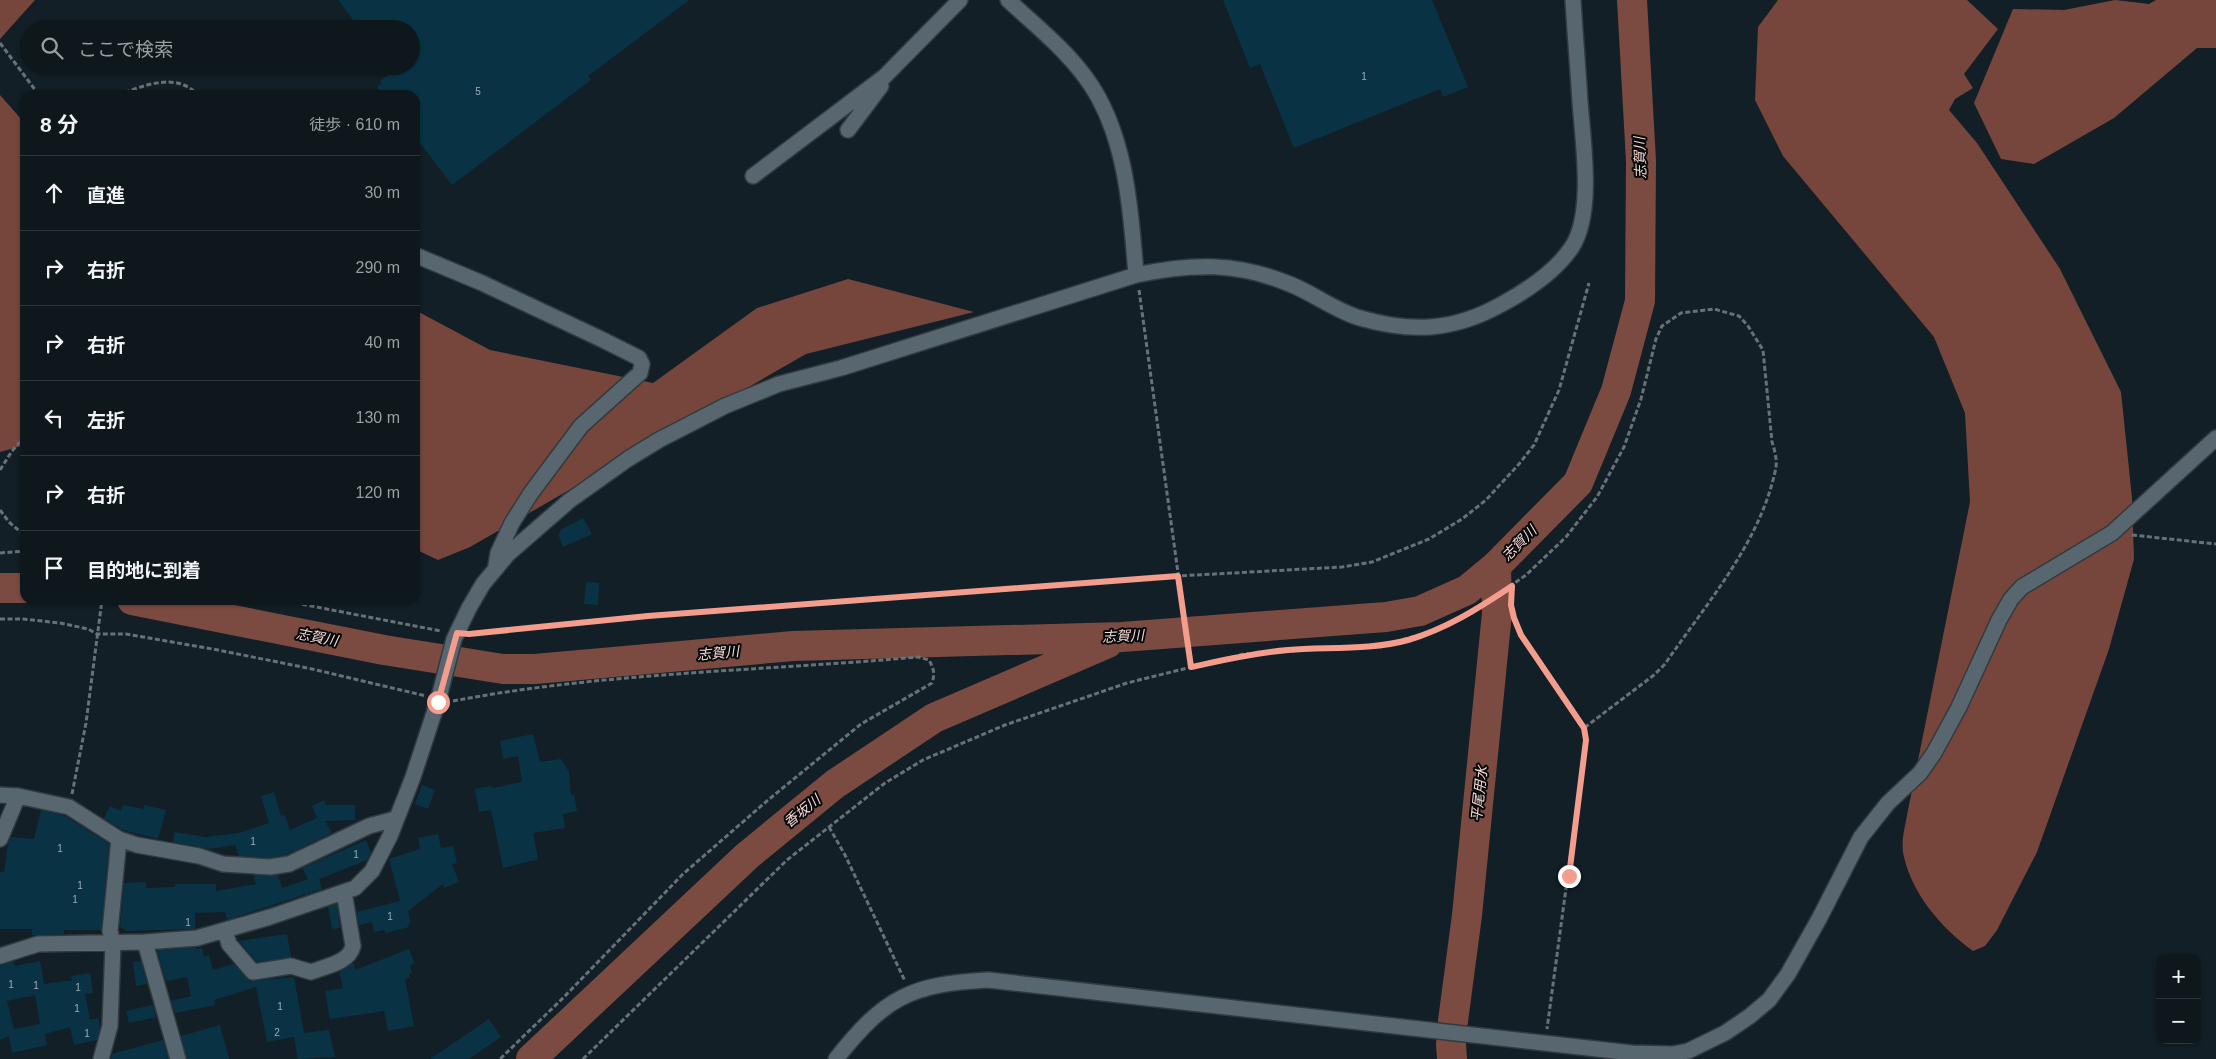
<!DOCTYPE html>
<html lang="ja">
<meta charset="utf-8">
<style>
body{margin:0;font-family:Helvetica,"Noto Sans JP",sans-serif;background:#172025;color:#f1f3f6}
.controls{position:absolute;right:15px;bottom:15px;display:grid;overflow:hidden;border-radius:10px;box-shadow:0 1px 4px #0004}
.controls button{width:45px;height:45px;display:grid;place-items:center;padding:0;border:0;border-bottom:1px solid #2e363b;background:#0e171c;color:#f1f3f6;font:25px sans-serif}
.stop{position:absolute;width:15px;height:15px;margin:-11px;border:4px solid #f49d8c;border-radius:50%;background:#fff}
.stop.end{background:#f49d8c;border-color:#fff;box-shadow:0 1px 5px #0008}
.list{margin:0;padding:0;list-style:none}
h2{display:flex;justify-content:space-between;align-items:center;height:65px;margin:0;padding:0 20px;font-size:21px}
h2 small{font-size:16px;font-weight:400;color:#9b9fa3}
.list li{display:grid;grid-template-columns:32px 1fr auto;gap:15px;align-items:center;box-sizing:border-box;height:75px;padding:0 20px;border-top:1px solid #2e363b}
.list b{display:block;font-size:19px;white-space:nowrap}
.list em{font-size:16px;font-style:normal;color:#9b9fa3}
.icon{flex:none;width:28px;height:28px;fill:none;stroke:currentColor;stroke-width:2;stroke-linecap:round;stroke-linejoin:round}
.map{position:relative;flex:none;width:2216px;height:1059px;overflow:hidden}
.search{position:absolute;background:#0e171c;box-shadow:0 1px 4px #0004;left:20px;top:20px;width:400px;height:55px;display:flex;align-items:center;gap:12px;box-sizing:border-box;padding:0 18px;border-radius:28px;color:#9b9fa3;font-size:19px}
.panel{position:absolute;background:#0e171c;box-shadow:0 1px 4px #0004;left:20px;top:90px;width:400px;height:515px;border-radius:15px}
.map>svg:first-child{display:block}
</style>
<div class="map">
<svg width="2216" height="1059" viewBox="0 0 2216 1059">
<rect width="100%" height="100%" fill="#121f26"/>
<path fill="#76463d" d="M 0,0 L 35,0 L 0,39 Z
M 1778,0 L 1967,0 L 1998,29 L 1964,74 L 1973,88 L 1955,99 L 1949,110 L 1977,143 L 2060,269 L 2121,392 L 2132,498 L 2134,559 L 2109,649 L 2037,852 L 1997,930 L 1985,946 L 1973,951 C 1941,928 1910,892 1903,852 C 1901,839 1906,823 1908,810 L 1970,502 L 1965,413 L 1934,337 L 1783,156 L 1755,100 L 1758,27 Z
M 2115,0 L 2149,4 L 2156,0 L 2216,0 L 2216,48 L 2197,48 L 2114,118 L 2034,164 L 2001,159 L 1974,103 L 2013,9 L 2064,10 Z
M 0,95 L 22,120 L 25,121 L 25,445 L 0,452 Z
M 848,279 L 974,312 L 806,354 L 470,547 L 438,560 L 415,549 L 415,310 L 490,350 L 653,383 L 757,308 Z"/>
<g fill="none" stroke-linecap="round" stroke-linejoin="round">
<path stroke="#7b4a41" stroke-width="30" d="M 0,588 L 25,588
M 132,600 L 384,650 L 503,669 L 535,669 L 793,646 L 1122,637 L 1386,617 L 1420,611 L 1467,590 L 1496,566 L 1578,483 L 1616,391 L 1640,301 L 1641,161 L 1632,0
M 1453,1021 L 1467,915 L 1497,613 L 1496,566
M 1451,1044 L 1452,1059
M 531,1059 L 747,856 L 835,784 L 934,718 L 1108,643"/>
</g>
<path fill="#093345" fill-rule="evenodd" d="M 338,0 L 689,0 L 588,76 L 591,80 L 452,185 L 415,136 L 415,95 L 383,95 L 377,87 L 382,83 L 380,81 L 393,72 L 388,66 L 411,66 L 411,29 L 360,29 Z
M 1223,0 L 1432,0 L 1468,87 L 1443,97 L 1440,89 L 1294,148 L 1260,64 L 1250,68 Z
M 583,518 L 592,534 L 563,547 L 558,534 L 561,532 L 560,530 Z
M 586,582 L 599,583 L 598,605 L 584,604 Z
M 533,734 L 540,762 L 561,759 L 569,772 L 571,795 L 574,794 L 577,811 L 563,814 L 565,828 L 533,833 L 538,859 L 503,868 L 491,810 L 479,812 L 475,789 L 491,786 L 492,788 L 522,782 L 518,756 L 503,759 L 500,741 Z
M 422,785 L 435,790 L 428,809 L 415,804 Z
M 274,792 L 281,816 L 285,815 L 290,830 L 317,818 L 312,806 L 324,800 L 326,805 L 355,805 L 355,820 L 325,821 L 332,833 L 286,855 L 270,858 L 239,856 L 235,845 L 209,849 L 173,842 L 174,832 L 206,837 L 239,833 L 269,823 L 261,796 Z
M 123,805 L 144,809 L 144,805 L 166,810 L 158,839 L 123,830 L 104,818 L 110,806 L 121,811 Z
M 41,810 L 65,816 L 109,844 L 101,930 L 64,930 L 64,934 L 37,935 L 32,935 L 32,929 L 0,929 L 0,872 L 4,872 L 8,844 L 11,837 L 34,839 Z
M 438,834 L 441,848 L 453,846 L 457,863 L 452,864 L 459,882 L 444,888 L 443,884 L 408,911 L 411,923 L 408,924 L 409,927 L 385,933 L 385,930 L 374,932 L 372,922 L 359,925 L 357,912 L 400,901 L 389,859 L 420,849 L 418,838 Z
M 366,840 L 371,853 L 367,860 L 319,879 L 322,889 L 227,920 L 225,912 L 195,913 L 195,929 L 127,931 L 120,927 L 124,883 L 146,882 L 146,888 L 175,887 L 175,884 L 216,884 L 216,891 L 256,884 L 253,875 L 278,875 L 282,888 L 308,879 L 302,868 Z
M 337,904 L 340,928 L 332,929 L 328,907 Z
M 287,934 L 291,957 L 257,962 L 239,941 Z
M 196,947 L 196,949 L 202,948 L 204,957 L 209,955 L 213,970 L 234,964 L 250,981 L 294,977 L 304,1033 L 329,1030 L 335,1057 L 298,1059 L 294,1037 L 267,1042 L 256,987 L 214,1000 L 215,1005 L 175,1013 L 171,1001 L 191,996 L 187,977 L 166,981 L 157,950 Z
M 409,949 L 414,963 L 410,966 L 412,973 L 409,974 L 410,977 L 405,979 L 414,1026 L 388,1031 L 384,1011 L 330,1019 L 325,991 L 343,988 L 339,972 L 354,963 L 355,970 Z
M 14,961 L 15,966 L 40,961 L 44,984 L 72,980 L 71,976 L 90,973 L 93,993 L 85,994 L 90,1020 L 98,1018 L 100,1026 L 97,1040 L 74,1045 L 70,1027 L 45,1034 L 47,1045 L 12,1053 L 9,1036 L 0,1040 L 0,965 ZM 35,995 L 40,1024 L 14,1029 L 7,1001 Z
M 141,961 L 147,984 L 136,986 L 133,962 Z
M 153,1005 L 156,1017 L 129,1023 L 126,1011 Z
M 489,1019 L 501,1037 L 469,1059 L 430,1059 Z
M 220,1025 L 229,1059 L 187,1059 L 181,1036 Z
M 163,1040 L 168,1059 L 111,1059 L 112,1054 Z"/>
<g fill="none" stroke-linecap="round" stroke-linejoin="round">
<defs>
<path id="minor" d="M 1008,0 C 1035,25 1064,48 1086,78 C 1126,132 1131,210 1136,275
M 848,130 L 881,86
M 753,176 L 884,77 L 960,0
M 415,255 L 482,283 L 601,339 L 639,358 L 642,364 L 640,373 L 581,426 L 531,493 L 512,523 L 498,553 L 496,565
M 0,795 L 18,796 L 69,807 L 119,839 L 137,845 L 199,856 L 223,864 L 270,867 L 289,864 L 369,826 L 395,819
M 0,839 L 18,796
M 225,930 L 229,944 L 253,972 L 291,966 L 311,972 C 326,966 349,963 353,946 L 344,892
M 145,942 L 178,1059
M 0,956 L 38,944 L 145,942 L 197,938 L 270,917 L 355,888 L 372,871 L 390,836 L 413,777 L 438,701 L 454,639 L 469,608 L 483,584 L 508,554 L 569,501 L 628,459 L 659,440 L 725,406 L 779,384 L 841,368 L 1136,275 C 1192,263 1238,262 1292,285 C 1314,294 1336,311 1360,318 C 1412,333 1454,331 1502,304 C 1526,291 1556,271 1572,247 C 1594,213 1583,142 1580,102 C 1578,68 1575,34 1573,0
M 101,1059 L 110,1026 L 113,943 L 110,931 L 119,839
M 836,1059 C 884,998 910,984 988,980 L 1632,1053 L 1672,1054 L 1688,1051 L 1725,1033 L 1750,1016 L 1769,1000 L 1788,974 L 1819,919 L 1861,837 L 1888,803 L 1920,773 L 1934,753 L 1959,707 L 1999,620 L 2011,599 L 2022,587 L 2112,533 L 2216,438"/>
</defs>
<use href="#minor" stroke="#323a40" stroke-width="18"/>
<path stroke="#677278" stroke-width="3" stroke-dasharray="5 2.5" stroke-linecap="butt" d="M 0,43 L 39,95
M 118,95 C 143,86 176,71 198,95
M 1139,290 L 1191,667
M 0,470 L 12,451 L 25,436
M 0,510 L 9,522 L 25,536
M 2132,535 L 2216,544
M 0,553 L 25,551
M 1512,585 L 1511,605 L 1514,617 L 1521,635 L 1584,728 L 1586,740 L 1547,1029
M 280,600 L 441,631
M 0,619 L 23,619 L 60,623 L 88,629 L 97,634 L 126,634 L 218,650 L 312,669 L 426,696
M 472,634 L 648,615 L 1178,576 L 1342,567 L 1372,562 L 1429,539 L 1462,519 L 1486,500 L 1519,464 L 1534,445 L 1559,390 L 1589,283
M 453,701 C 606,672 763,671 918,657 L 929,660 C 934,669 935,674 932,683 L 861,724 L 768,800 L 683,874 L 564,997 L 500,1059
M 72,794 L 86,723 L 102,600
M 829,827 L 845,855 L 905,981
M 583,1059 L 787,860 L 885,783 L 923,760 L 1005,725 L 1127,683 L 1244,654 L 1385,645 L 1432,631 L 1475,611 L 1493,598 L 1526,575 L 1566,537 L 1597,497 L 1624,447 L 1641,399 L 1656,339 L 1662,326 L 1681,313 L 1714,309 L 1739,316 L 1748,326 L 1763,350 L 1772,442 C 1775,451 1778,462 1775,472 C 1759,544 1706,604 1665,664 L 1654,675 L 1584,728"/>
<use href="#minor" stroke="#58676f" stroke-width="15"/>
</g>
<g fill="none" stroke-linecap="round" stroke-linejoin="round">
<path stroke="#f49d8c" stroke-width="6" d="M 438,702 L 457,633 L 469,634 L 648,616 L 1178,576 L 1191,667 C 1224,660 1253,653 1288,650 C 1326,647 1372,650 1408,640 C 1446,629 1479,608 1512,586 L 1511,605 L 1514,618 L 1521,635 L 1584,728 L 1586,740 L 1569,876"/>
</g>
<g text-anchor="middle" stroke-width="4" stroke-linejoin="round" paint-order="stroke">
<g font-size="10" fill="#9cadb5">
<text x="1364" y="80">1</text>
<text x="478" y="95">5</text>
<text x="253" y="845">1</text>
<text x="60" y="852">1</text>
<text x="356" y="858">1</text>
<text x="80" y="889">1</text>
<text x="75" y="903">1</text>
<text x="390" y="920">1</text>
<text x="188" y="926">1</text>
<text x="11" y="988">1</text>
<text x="36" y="989">1</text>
<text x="78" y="991">1</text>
<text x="280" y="1010">1</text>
<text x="77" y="1012">1</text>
<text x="277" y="1036">2</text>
<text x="87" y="1037">1</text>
</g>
<g font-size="14" font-style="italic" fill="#fcdad3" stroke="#04080b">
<text transform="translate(1640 158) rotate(-92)" y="5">志賀川</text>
<text transform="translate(1519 543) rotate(-45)" y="5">志賀川</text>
<text transform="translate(1123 636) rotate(-3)" y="5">志賀川</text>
<text transform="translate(317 637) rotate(11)" y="5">志賀川</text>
<text transform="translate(718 653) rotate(-5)" y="5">志賀川</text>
<text transform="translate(1479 794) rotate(-84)" y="5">平尾用水</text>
<text transform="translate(802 811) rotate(-39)" y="5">香坂川</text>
</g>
</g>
</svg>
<div class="controls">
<button>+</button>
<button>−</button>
</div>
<div class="stop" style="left:438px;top:702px"></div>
<div class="stop end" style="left:1569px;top:876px"></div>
<div class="search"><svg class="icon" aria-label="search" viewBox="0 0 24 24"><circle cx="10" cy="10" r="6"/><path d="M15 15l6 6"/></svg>ここで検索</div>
<section class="panel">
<h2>8 分<small>徒歩 · 610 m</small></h2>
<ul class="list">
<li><svg class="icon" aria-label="ahead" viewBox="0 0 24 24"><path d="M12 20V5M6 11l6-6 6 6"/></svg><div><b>直進</b></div><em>30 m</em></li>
<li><svg class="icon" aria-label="right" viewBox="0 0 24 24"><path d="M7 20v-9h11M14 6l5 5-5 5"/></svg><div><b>右折</b></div><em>290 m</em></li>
<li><svg class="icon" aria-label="right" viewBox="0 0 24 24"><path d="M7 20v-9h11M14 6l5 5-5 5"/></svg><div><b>右折</b></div><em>40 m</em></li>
<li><svg class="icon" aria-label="left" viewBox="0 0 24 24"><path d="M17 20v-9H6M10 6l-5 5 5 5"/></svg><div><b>左折</b></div><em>130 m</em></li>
<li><svg class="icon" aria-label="right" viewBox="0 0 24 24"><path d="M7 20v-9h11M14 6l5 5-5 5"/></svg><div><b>右折</b></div><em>120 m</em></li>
<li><svg class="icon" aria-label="arrive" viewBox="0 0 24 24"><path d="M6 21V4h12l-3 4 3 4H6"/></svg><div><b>目的地に到着</b></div></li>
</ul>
</section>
</div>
